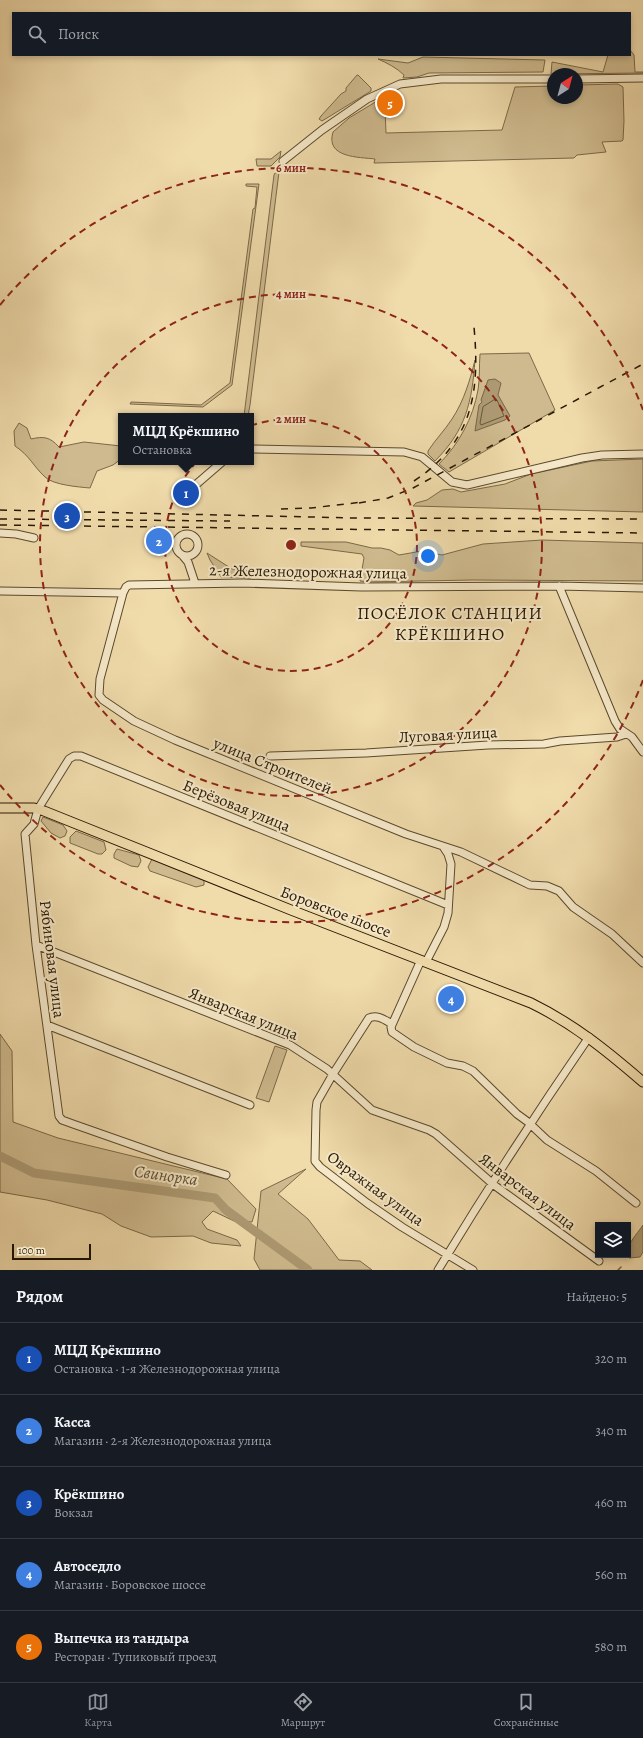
<!DOCTYPE html>
<html lang="ru">
<meta charset="utf-8">
<style>
body{margin:0;font-family:Alegreya,serif;background:#20242c;color:#f1f3f6}
.controls{position:absolute;right:12px;bottom:12px;display:grid;overflow:hidden;border-radius:0px;box-shadow:0 2px 6px #0003}
.controls button{width:36px;height:36px;display:grid;place-items:center;padding:0;border:0;border-bottom:1px solid #363941;background:#171b24;color:#f1f3f6;font:20px sans-serif}
.compass{position:absolute;left:547px;top:68px;width:36px;height:36px;border-radius:50%;background:#171b24;box-shadow:0 2px 6px #0003;rotate:36deg}
.scale{position:absolute;left:12px;bottom:10px;width:79px;box-sizing:border-box;padding-left:4px;border:2px solid #281803;border-top:0;font-size:11px;line-height:14px;white-space:nowrap;color:#281803;-webkit-text-stroke:3px #f5e8c8;paint-order:stroke}
.you{position:absolute;left:428px;top:556px;width:14px;height:14px;margin:-10px;border:3px solid #fff;border-radius:50%;background:#1a73e8;box-shadow:0 0 0 6px #1a73e833}
.badge{display:grid;place-items:center;width:26px;height:26px;border-radius:50%;background:#8c9099;color:#fff;font-size:13px;font-weight:700}
.pin{position:absolute;translate:-50% -50%;border:2px solid #fff;box-shadow:0 1px 4px #0006}
.popup{position:absolute;left:118px;top:413px;width:136px;height:52px;box-sizing:border-box;display:grid;place-content:center;border-radius:0px;background:#171b24;filter:drop-shadow(0 1px 3px #0005);font-size:13px;white-space:nowrap;color:#9ea1a6}
.popup b{font-size:15px;color:#f1f3f6}
.popup::after{content:'';position:absolute;left:50%;top:100%;margin-left:-8px;border:8px solid transparent;border-top-color:#171b24}
.list{margin:0;padding:0;list-style:none}
h2{display:flex;justify-content:space-between;align-items:center;height:52px;margin:0;padding:0 16px;font-size:17px}
h2 small{font-size:13px;font-weight:400;color:#9ea1a6}
.list li{display:grid;grid-template-columns:26px 1fr auto;gap:12px;align-items:center;box-sizing:border-box;height:72px;padding:0 16px;border-top:1px solid #363941}
.list b{display:block;font-size:15px;white-space:nowrap}
.list p{margin:0;font-size:13px;white-space:nowrap;color:#9ea1a6}
.list em{font-size:13px;font-style:normal;color:#9ea1a6}
.icon{flex:none;width:22px;height:22px;fill:none;stroke:currentColor;stroke-width:2;stroke-linecap:round;stroke-linejoin:round}
.map{position:relative;flex:none;width:643px;height:1270px;overflow:hidden}
.search{position:absolute;background:#171b24;box-shadow:0 2px 6px #0003;left:12px;right:12px;top:12px;height:44px;display:flex;align-items:center;gap:10px;box-sizing:border-box;padding:0 14px;border-radius:0px;color:#9ea1a6;font-size:15px}
.sheet{height:412px;background:#171b24}
nav{display:flex;justify-content:space-around;align-items:center;box-sizing:border-box;height:56px;border-top:1px solid #363941;background:#171b24;font-size:11px;color:#9ea1a6}
nav a{display:grid;justify-items:center;gap:2px}
nav .on{color:#8c9099}
.map>svg:first-child{display:block}
</style>
<div class="map">
<svg width="643" height="1270" viewBox="0 0 643 1270">
<rect width="100%" height="100%" fill="#f0dbab"/>
<filter id="stains"><feTurbulence type="fractalNoise" baseFrequency=".005" numOctaves="4"/><feColorMatrix values="0 0 0 0 .2 0 0 0 0 .09 0 0 0 0 .02 0 0 0 .5 -.17"/></filter>
<radialGradient id="worn" r=".72"><stop offset=".6" stop-color="#630" stop-opacity="0"/><stop offset="1" stop-color="#630" stop-opacity=".3"/></radialGradient>
<path fill="#ceba8e" stroke="#7b6948" d="M 630,50 L 634,55 L 635,72 L 643,72 L 643,73 L 551,74 L 552,62 L 603,72 L 608,55 L 630,55 Z
M 423,57 L 545,60 L 543,72 L 429,73 L 417,77 L 403,78 L 404,75 C 397,68 387,63 378,59 L 408,63 Z
M 357,75 L 358,75 L 371,88 L 371,91 L 322,121 L 319,119 L 321,116 L 341,94 L 346,91 L 346,88 Z
M 618,84 L 623,87 L 624,121 L 623,140 L 622,141 L 602,142 L 606,152 L 577,155 L 574,158 L 374,163 L 375,159 C 359,157 325,158 333,132 L 349,118 L 382,98 L 380,108 L 385,109 L 386,133 L 502,130 L 515,87 L 553,86 L 553,98 L 577,98 L 577,85 Z
M 281,151 L 280,157 L 271,166 L 257,166 L 256,159 L 271,159 Z
M 279,172 L 250,405 L 248,416 L 244,416 L 274,175 L 275,173 Z
M 246,184 L 259,184 L 232,385 L 203,407 L 130,404 L 131,402 L 201,405 L 230,383 L 253,209 L 255,208 L 257,187 L 246,186 Z
M 529,353 L 555,410 L 449,472 L 439,464 C 459,444 473,418 478,390 C 480,377 479,367 480,354 Z
M 475,360 C 472,402 466,430 435,461 L 428,454 L 428,451 C 435,440 445,430 452,419 C 464,401 470,380 475,360 Z
M 19,423 L 27,428 L 31,439 C 44,436 50,437 59,447 L 84,442 L 121,446 L 121,459 L 113,465 L 97,471 L 90,488 C 79,487 53,485 45,477 C 33,466 30,456 15,446 L 14,431 Z
M 643,459 L 643,512 L 413,506 L 416,503 L 427,500 L 442,490 L 453,489 L 461,492 L 505,484 L 531,474 L 592,461 Z
M 542,540 L 643,543 L 643,581 L 473,580 L 367,582 L 360,581 L 364,558 L 362,554 L 301,546 L 301,542 L 346,542 L 372,548 L 381,548 L 390,550 L 399,555 L 422,551 L 442,555 L 483,544 Z
M 207,553 L 232,569 L 245,569 L 252,576 L 251,578 L 221,577 L 210,560 Z
M 43,817 L 63,825 L 67,831 L 65,836 L 60,838 L 51,833 L 41,821 Z
M 76,831 L 104,842 L 106,850 L 102,854 L 98,854 L 70,843 L 70,837 Z
M 117,849 L 139,855 L 141,861 L 138,867 L 131,866 L 114,858 L 114,854 Z
M 152,859 L 204,880 L 204,885 L 196,887 L 150,871 L 148,867 Z
M 0,1034 L 12,1051 L 13,1122 L 58,1138 L 227,1179 L 256,1209 L 252,1222 L 234,1221 L 213,1211 L 202,1222 L 207,1229 L 237,1240 L 241,1246 L 211,1243 L 193,1236 L 151,1237 L 121,1226 L 102,1214 L 47,1200 L 0,1192 Z
M 275,1046 L 287,1050 L 269,1102 L 256,1098 Z
M 306,1169 L 278,1194 L 308,1219 L 339,1260 L 360,1261 L 372,1270 L 260,1270 L 254,1259 L 261,1191 Z"/>
<path fill="#ac9972" stroke="#776546" d="M 495,379 L 501,383 L 498,395 L 510,416 L 505,420 L 475,431 L 479,405 L 482,402 L 481,400 L 488,380 Z
M 643,1225 L 643,1252 L 640,1257 L 629,1258 C 623,1248 637,1234 643,1225 Z"/>
<g fill="none" stroke-linecap="round" stroke-linejoin="round">
<path stroke="#6a583a" stroke-width="1" d="M 494,400 L 497,400 L 504,416 L 481,425 L 480,423 L 483,407 Z"/>
<path stroke="#776546" stroke-width="1.5" d="M 618,1270 L 621,1267"/>
<path stroke="#ac9972" stroke-width="9" d="M 0,1156 L 34,1173 L 215,1198 L 226,1210 L 308,1270"/>
<defs>
<path id="minor" d="M 577,79 L 643,78
M 283,161 L 322,130 L 367,99 L 400,84 L 441,79 L 553,79
M 251,449 L 404,452 L 422,457 L 452,482 L 467,485 L 582,458 L 602,455 L 643,454
M 185,490 L 192,488 L 222,462
M 0,533 L 16,534 L 34,538
M176 545a11 11 0 1 1 22 0a11 11 0 1 1-22 0Z
M 183,556 L 188,562 L 195,583
M 559,586 L 615,721 L 620,729 L 632,737 L 643,752
M 643,588 L 559,586 L 361,587 L 243,583 L 129,585 L 126,587 L 123,593 L 100,679 L 99,695 L 103,700 L 134,721 L 175,740 L 406,834 L 461,852 L 530,885 L 547,886 L 559,891 L 573,907 L 612,934 L 643,963
M 0,591 L 123,593
M 270,756 L 366,753 L 488,745 L 544,744 L 560,741 L 617,737 L 626,734
M 36,945 L 290,1045 L 327,1069 L 372,1110 L 429,1130 L 436,1134 L 494,1185 L 599,1261
M 421,960 L 391,1027 L 392,1032 L 414,1047 L 447,1063 L 463,1066 L 473,1071 L 517,1114 L 528,1122 L 547,1140 L 596,1171 L 636,1203
M 426,962 L 444,927 L 448,913 L 451,864 L 448,854 L 444,848
M 392,1024 C 385,1020 377,1014 369,1018 L 333,1074 L 317,1102 L 316,1110 L 315,1161 L 320,1167 L 367,1203 L 402,1227 L 473,1270
M 47,1025 L 250,1105
M 226,1175 L 167,1157 L 73,1124 L 62,1120 L 59,1116 L 36,945 L 25,834 L 34,824 L 38,809 L 69,759 L 74,756 L 81,756 L 448,905
M 438,1270 C 486,1191 536,1114 589,1037"/>
<path id="major" d="M 0,808 L 34,808 L 44,811 L 291,910 L 531,1003 C 574,1024 607,1051 643,1082"/>
</defs>
<use href="#minor" stroke="#5a492d" stroke-width="9"/>
<use href="#major" stroke="#281803" stroke-width="11"/>
<use href="#minor" stroke="#f5e8c8" stroke-width="7"/>
<use href="#major" stroke="#f0dbab" stroke-width="9"/>
<path stroke="#281803" stroke-width="1.5" stroke-dasharray="7 7" stroke-linecap="butt" d="M 414,481 C 473,442 480,392 474,327
M 359,503 L 388,498 L 413,488 L 643,364
M 281,509 L 311,508 L 363,502
M 0,510 L 355,518 L 643,519
M 0,519 L 230,521
M 0,525 L 643,533"/>
</g>
<g fill="none" stroke="#8f2418" stroke-width="2" stroke-dasharray="7 5">
<circle cx="291" cy="545" r="126"/>
<circle cx="291" cy="545" r="251"/>
<path d="M643 680A377 377 0 0 1 0 785M0 305A377 377 0 0 1 643 410"/>
</g>
<g text-anchor="middle" stroke-width="4" stroke-linejoin="round" paint-order="stroke">
<g font-size="16" fill="#281803" stroke="#f5e8c8">
<text transform="translate(308 571) rotate(1)" y="6">2-я Железнодорожная улица</text>
<text transform="translate(448 734) rotate(-3)" y="6">Луговая улица</text>
<text transform="translate(273 765) rotate(22)" y="6">улица Строителей</text>
<text transform="translate(237 805) rotate(22)" y="6">Берёзовая улица</text>
<text transform="translate(336 911) rotate(21)" y="6">Боровское шоссе</text>
<text transform="translate(53 959) rotate(83)" y="6">Рябиновая улица</text>
<text transform="translate(244 1013) rotate(22)" y="6">Январская улица</text>
<text transform="translate(376 1188) rotate(36)" y="6">Овражная улица</text>
<text transform="translate(528 1191) rotate(37)" y="6">Январская улица</text>
</g>
<g font-size="17" font-style="italic" fill="#5d4c2f" stroke="#f5e8c8">
<text transform="translate(166 1175) rotate(8)" y="6">Свинорка</text>
</g>
<g font-size="18" letter-spacing="1" fill="#281803" stroke="#f5e8c8">
<text x="450" y="619">ПОСЁЛОК СТАНЦИИ<tspan x="450" dy="21">КРЁКШИНО</tspan></text>
</g>
</g>
<circle cx="291" cy="545" r="6" fill="#8f2418" stroke="#f5e8c8" stroke-width="2"/>
<g font-size="12" text-anchor="middle" font-weight="bold" fill="#8f2418" stroke="#f5e8c8" stroke-width="4" stroke-linejoin="round" paint-order="stroke">
<text x="291" y="172">6 мин</text>
<text x="291" y="298">4 мин</text>
<text x="291" y="423">2 мин</text>
</g>
<rect width="100%" height="100%" filter="url(#stains)"/>
<rect width="100%" height="100%" fill="url(#worn)"/>
</svg>
<div class="controls">
<button><svg class="icon" aria-label="layers" viewBox="0 0 24 24"><path d="M12 4l9 5-9 5-9-5zM3 14l9 5 9-5"/></svg></button>
</div>
<svg class="compass" viewBox="-18 -18 36 36"><path d="M0-13l5 13h-10z" fill="#e53935"/><path d="M0 13l5-13h-10z" fill="#9ea1a6"/></svg>
<div class="scale">100 m</div>
<div class="you"></div>
<div class="pin badge" style="left:186px;top:493px;background:#1a4fb4">1</div>
<div class="popup"><b>МЦД Крёкшино</b>Остановка</div>
<div class="pin badge" style="left:159px;top:541px;background:#3f7fe0">2</div>
<div class="pin badge" style="left:67px;top:516px;background:#1a4fb4">3</div>
<div class="pin badge" style="left:451px;top:999px;background:#3f7fe0">4</div>
<div class="pin badge" style="left:390px;top:103px;background:#e8710a">5</div>
<div class="search"><svg class="icon" aria-label="search" viewBox="0 0 24 24"><circle cx="10" cy="10" r="6"/><path d="M15 15l6 6"/></svg>Поиск</div>
</div>
<section class="sheet">
<h2>Рядом<small>Найдено: 5</small></h2>
<ul class="list">
<li><span class="badge" style="background:#1a4fb4">1</span><div><b>МЦД Крёкшино</b><p>Остановка · 1-я Железнодорожная улица</p></div><em>320 m</em></li>
<li><span class="badge" style="background:#3f7fe0">2</span><div><b>Касса</b><p>Магазин · 2-я Железнодорожная улица</p></div><em>340 m</em></li>
<li><span class="badge" style="background:#1a4fb4">3</span><div><b>Крёкшино</b><p>Вокзал</p></div><em>460 m</em></li>
<li><span class="badge" style="background:#3f7fe0">4</span><div><b>Автоседло</b><p>Магазин · Боровское шоссе</p></div><em>560 m</em></li>
<li><span class="badge" style="background:#e8710a">5</span><div><b>Выпечка из тандыра</b><p>Ресторан · Тупиковый проезд</p></div><em>580 m</em></li>
</ul>
</section>
<nav>
<a class="on"><svg class="icon" aria-label="map" viewBox="0 0 24 24"><path d="M3 6l6-2 6 2 6-2v14l-6 2-6-2-6 2zM9 4v14M15 6v14"/></svg>Карта</a>
<a><svg class="icon" aria-label="directions" viewBox="0 0 24 24"><path d="M12 3l9 9-9 9-9-9zM9 14v-3h6M13 9l2 2-2 2"/></svg>Маршрут</a>
<a><svg class="icon" aria-label="saved" viewBox="0 0 24 24"><path d="M7 4h10v16l-5-4-5 4z"/></svg>Сохранённые</a>
</nav>
